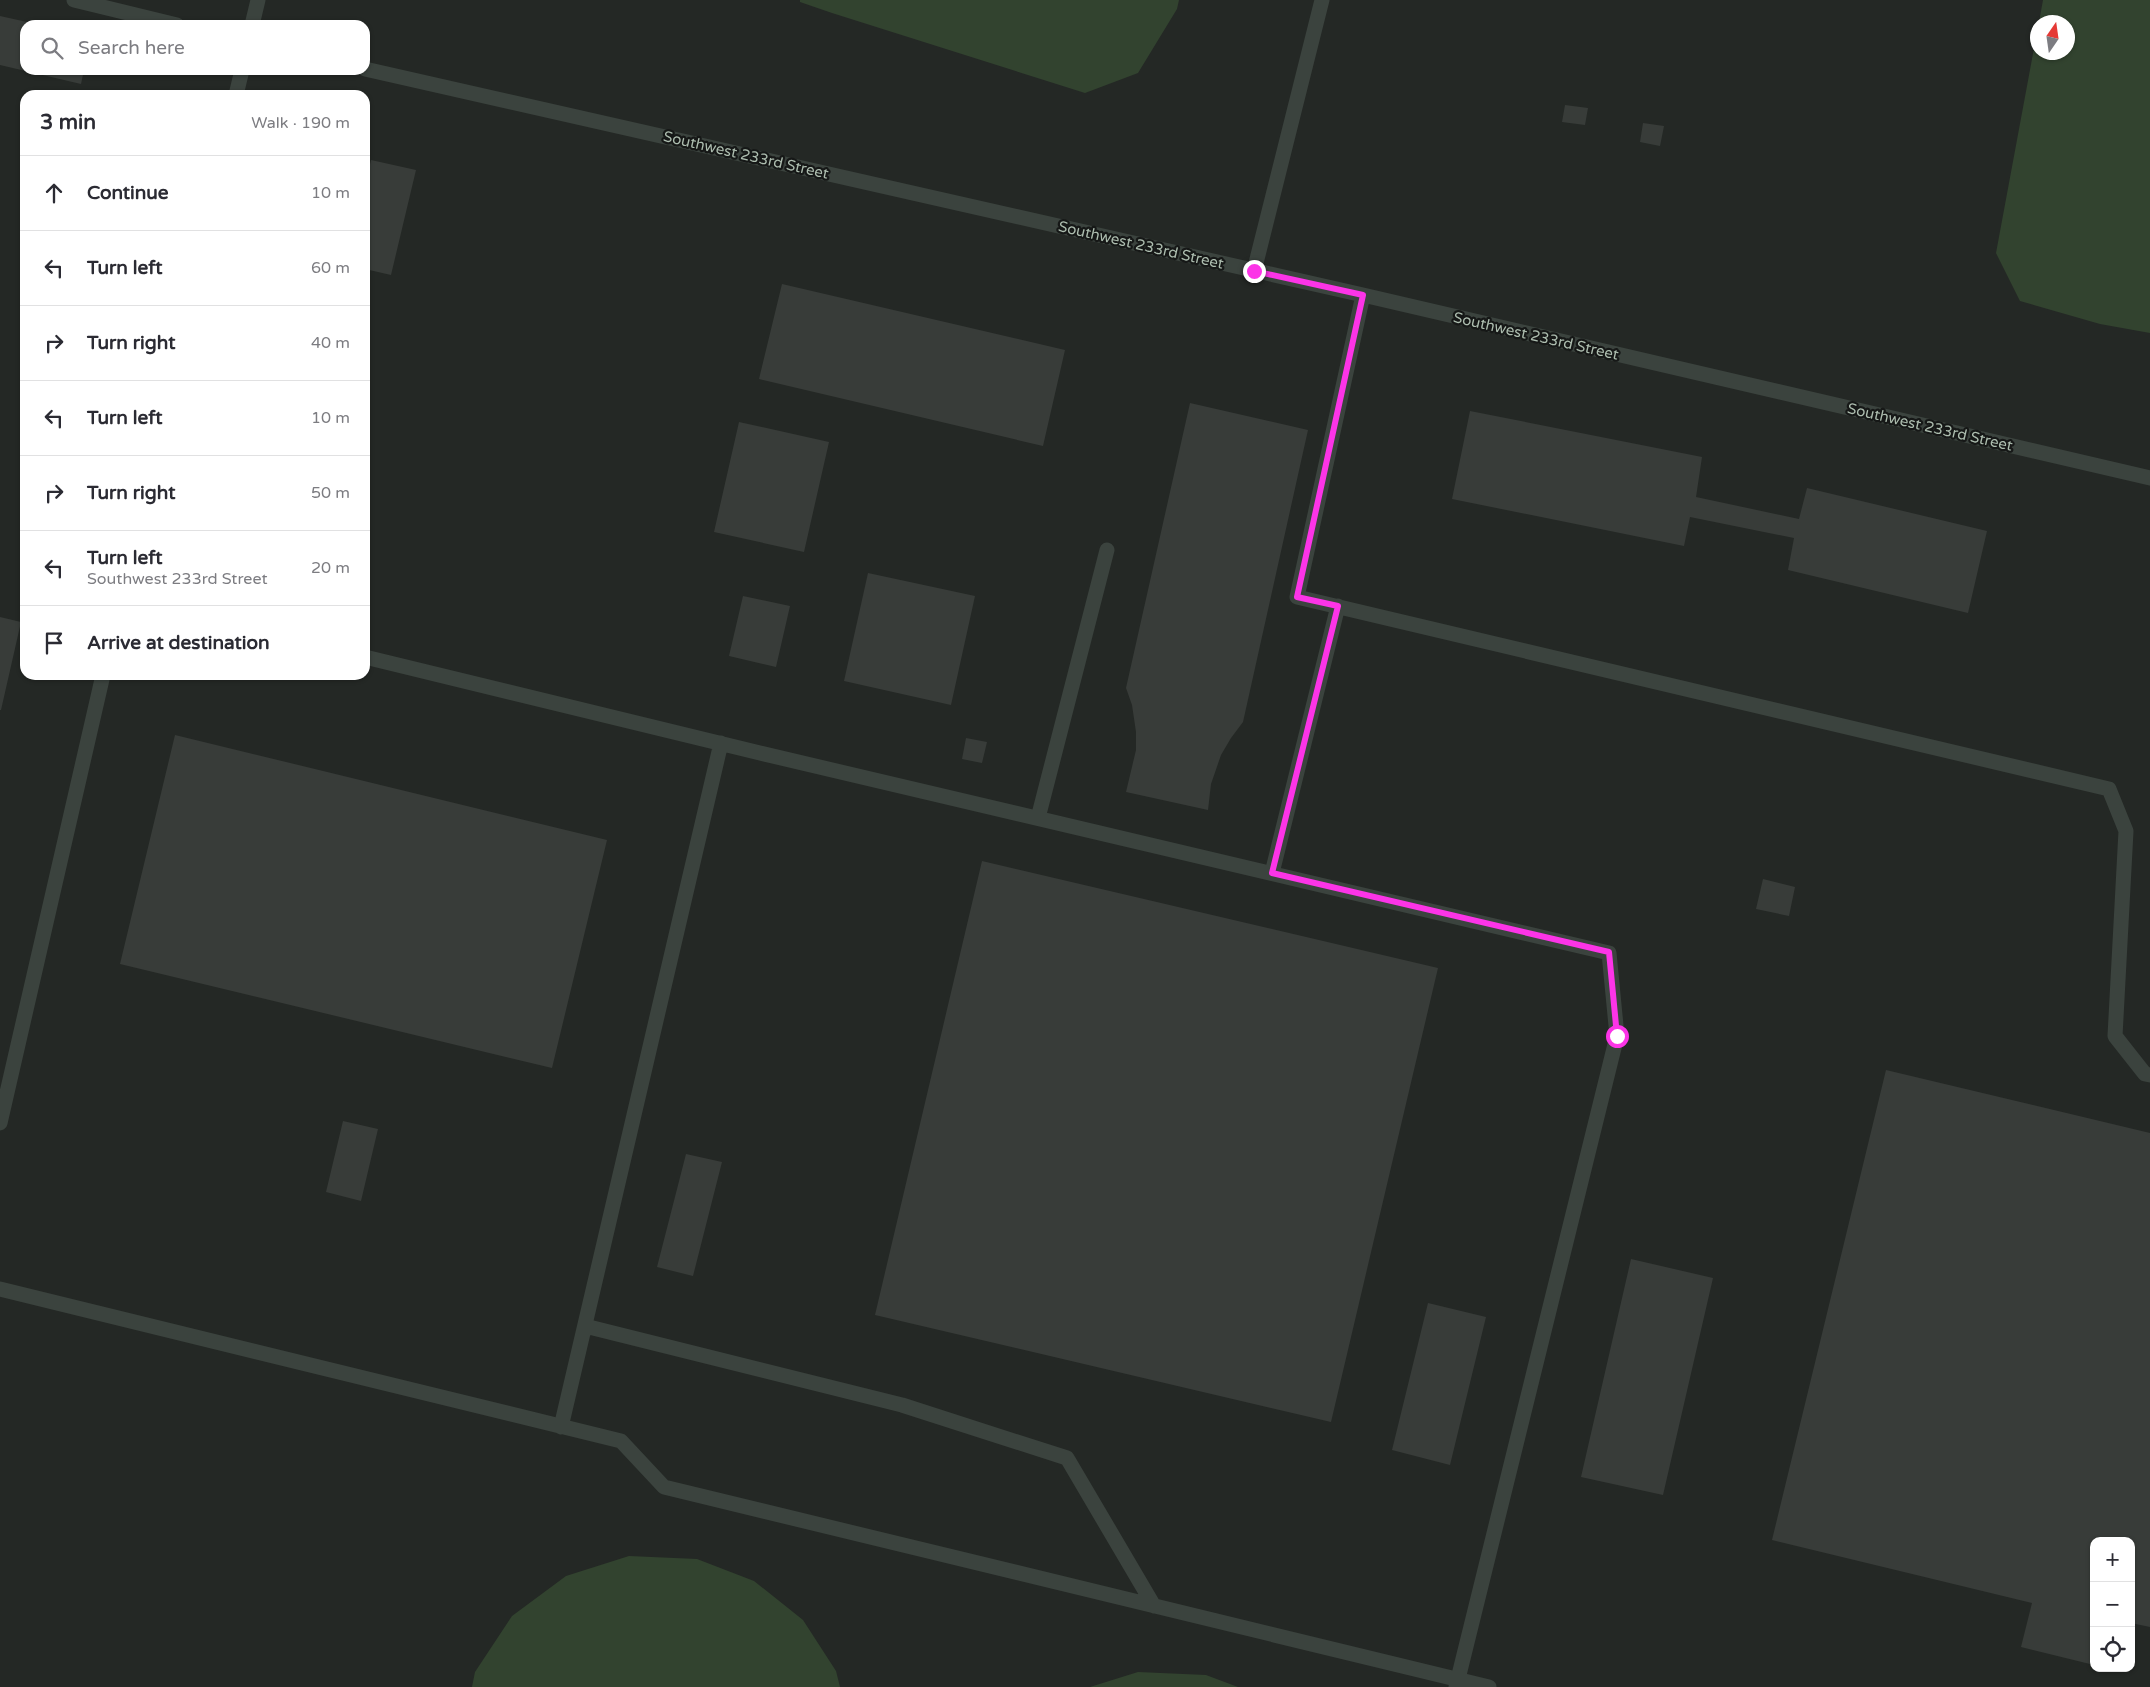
<!DOCTYPE html>
<meta charset="utf-8">
<style>
body{margin:0;font-family:"Varela Round",sans-serif;background:#f7f7f7;color:#2b2b33}
.controls{position:absolute;right:15px;bottom:15px;display:grid;overflow:hidden;border-radius:10px;box-shadow:0 1px 4px #0004}
.controls button{width:45px;height:45px;display:grid;place-items:center;padding:0;border:0;border-bottom:1px solid #e1e1e2;background:#fff;color:#2b2b33;font:25px sans-serif}
.compass{position:absolute;left:2030px;top:15px;width:45px;height:45px;border-radius:50%;background:#fff;box-shadow:0 1px 4px #0004;rotate:13deg}
.stop{position:absolute;width:15px;height:15px;margin:-11px;border:4px solid #fc34e7;border-radius:50%;background:#fff}
.stop.end{background:#fc34e7;border-color:#fff;box-shadow:0 1px 5px #0008}
.list{margin:0;padding:0;list-style:none}
h2{display:flex;justify-content:space-between;align-items:center;height:65px;margin:0;padding:0 20px;font-size:21px}
h2 small{font-size:16px;font-weight:400;color:#7c7c81}
.list li{display:grid;grid-template-columns:32px 1fr auto;gap:15px;align-items:center;box-sizing:border-box;height:75px;padding:0 20px;border-top:1px solid #e1e1e2}
.list b{display:block;font-size:19px;white-space:nowrap}
.list p{margin:0;font-size:16px;white-space:nowrap;color:#7c7c81}
.list em{font-size:16px;font-style:normal;color:#7c7c81}
.icon{flex:none;width:28px;height:28px;fill:none;stroke:currentColor;stroke-width:2;stroke-linecap:round;stroke-linejoin:round}
.map{position:relative;flex:none;width:2150px;height:1687px;overflow:hidden}
.search{position:absolute;background:#fff;box-shadow:0 1px 4px #0004;left:20px;top:20px;width:350px;height:55px;display:flex;align-items:center;gap:12px;box-sizing:border-box;padding:0 18px;border-radius:15px;color:#7c7c81;font-size:19px}
.panel{position:absolute;background:#fff;box-shadow:0 1px 4px #0004;left:20px;top:90px;width:350px;height:590px;border-radius:15px}
.map>svg:first-child{display:block}
</style>
<div class="map">
<svg width="2150" height="1687" viewBox="0 0 2150 1687">
<rect width="100%" height="100%" fill="#1b1d1c"/>
<path fill="#242825" fill-rule="evenodd" d="M 0,0 L 2150,0 L 2150,1687 L 0,1687 ZM 2038,22 L 2068,22 L 2068,52 L 2038,52 ZM 25,25 L 365,25 L 365,70 L 25,70 ZM 25,95 L 365,95 L 365,675 L 25,675 ZM 2094,1541 L 2131,1541 L 2131,1668 L 2094,1668 Z"/>
<path fill="#32432f" d="M 800,0 L 1179,0 L 1177,9 L 1138,73 L 1085,93 L 832,13 L 800,2 Z
M 2043,0 L 2150,0 L 2150,333 L 2100,324 L 2020,301 L 1996,253 L 2037,32 L 2038,52 L 2068,52 L 2068,22 L 2039,22 Z
M 629,1556 L 697,1559 L 754,1581 L 803,1620 L 836,1671 L 840,1687 L 472,1687 L 475,1672 L 512,1616 L 566,1576 Z
M 1138,1672 L 1206,1675 L 1238,1687 L 1090,1687 Z"/>
<path fill="#383c39" d="M 0,16 L 36,24 L 25,25 L 25,70 L 84,70 L 81,84 L 0,65 Z
M 1565,105 L 1588,108 L 1585,125 L 1562,122 Z
M 1643,123 L 1664,126 L 1660,146 L 1640,142 Z
M 371,160 L 416,170 L 391,275 L 365,269 L 365,186 Z
M 782,284 L 1065,350 L 1043,446 L 759,379 Z
M 1190,403 L 1308,430 L 1243,722 L 1231,738 L 1221,755 L 1211,784 L 1208,810 L 1126,792 L 1136,750 L 1136,732 L 1132,705 L 1126,688 Z
M 1470,411 L 1702,457 L 1696,497 L 1799,519 L 1807,488 L 1987,531 L 1968,613 L 1788,570 L 1794,538 L 1690,517 L 1684,546 L 1452,499 Z
M 739,422 L 829,442 L 804,552 L 714,532 Z
M 868,573 L 975,596 L 951,705 L 844,681 Z
M 743,596 L 790,606 L 776,667 L 729,656 Z
M 0,617 L 21,622 L 1,710 L 0,710 Z
M 175,735 L 607,840 L 552,1068 L 120,964 Z
M 966,738 L 987,742 L 982,763 L 962,759 Z
M 982,861 L 1438,968 L 1331,1422 L 875,1315 Z
M 1763,879 L 1795,887 L 1789,916 L 1756,909 Z
M 1886,1070 L 2150,1133 L 2150,1627 L 2131,1623 L 2131,1541 L 2094,1541 L 2094,1665 L 2021,1647 L 2032,1603 L 1772,1540 Z
M 343,1121 L 378,1129 L 361,1201 L 326,1192 Z
M 686,1154 L 722,1162 L 693,1276 L 657,1267 Z
M 1631,1259 L 1713,1278 L 1663,1495 L 1581,1477 Z
M 1428,1303 L 1486,1317 L 1450,1465 L 1392,1450 Z"/>
<g fill="none" stroke-linecap="round" stroke-linejoin="round">
<path stroke="#3b433e" stroke-width="15" d="M 74,0 L 177,25
M 252,25 L 258,0
M 365,69 L 1363,295 L 2150,478
M 236,95 L 242,70
M 1254,271 L 1322,0
M 1363,295 L 1297,597 L 2109,789 L 2126,831 L 2115,1036 L 2145,1074 L 2150,1075
M 365,657 L 760,753 L 1609,953 L 1617,1036 L 1456,1687
M 1038,818 L 1107,550
M 1272,873 L 1338,606
M 0,1123 L 103,675
M 0,1289 L 621,1441 L 664,1487 L 1489,1687
M 585,1326 L 902,1405 L 1067,1458 L 1154,1606
M 561,1427 L 721,743"/>
</g>
<g fill="none" stroke-linecap="round" stroke-linejoin="round">
<path stroke="#fc34e7" stroke-width="6" d="M 1254,271 L 1363,295 L 1297,597 L 1338,606 L 1272,873 L 1609,952 L 1617,1036"/>
</g>
<g text-anchor="middle" stroke-width="4.5" stroke-linejoin="round" paint-order="stroke">
<g font-size="15" fill="#adbdaf" stroke="#161817">
<text transform="translate(746 155) rotate(13)" y="5">Southwest 233rd Street</text>
<text transform="translate(1141 245) rotate(13)" y="5">Southwest 233rd Street</text>
<text transform="translate(1536 336) rotate(13)" y="5">Southwest 233rd Street</text>
<text transform="translate(1930 427) rotate(13)" y="5">Southwest 233rd Street</text>
</g>
</g>
</svg>
<div class="controls">
<button>+</button>
<button>−</button>
<button><svg class="icon" aria-label="locate" viewBox="0 0 24 24"><circle cx="12" cy="12" r="6"/><path d="M12 2v4M12 18v4M2 12h4M18 12h4"/></svg></button>
</div>
<svg class="compass" viewBox="-18 -18 36 36"><path d="M0-13l5 13h-10z" fill="#e53935"/><path d="M0 13l5-13h-10z" fill="#7c7c81"/></svg>
<div class="stop" style="left:1617px;top:1036px"></div>
<div class="stop end" style="left:1254px;top:271px"></div>
<div class="search"><svg class="icon" aria-label="search" viewBox="0 0 24 24"><circle cx="10" cy="10" r="6"/><path d="M15 15l6 6"/></svg>Search here</div>
<section class="panel">
<h2>3 min<small>Walk · 190 m</small></h2>
<ul class="list">
<li><svg class="icon" aria-label="ahead" viewBox="0 0 24 24"><path d="M12 20V5M6 11l6-6 6 6"/></svg><div><b>Continue</b></div><em>10 m</em></li>
<li><svg class="icon" aria-label="left" viewBox="0 0 24 24"><path d="M17 20v-9H6M10 6l-5 5 5 5"/></svg><div><b>Turn left</b></div><em>60 m</em></li>
<li><svg class="icon" aria-label="right" viewBox="0 0 24 24"><path d="M7 20v-9h11M14 6l5 5-5 5"/></svg><div><b>Turn right</b></div><em>40 m</em></li>
<li><svg class="icon" aria-label="left" viewBox="0 0 24 24"><path d="M17 20v-9H6M10 6l-5 5 5 5"/></svg><div><b>Turn left</b></div><em>10 m</em></li>
<li><svg class="icon" aria-label="right" viewBox="0 0 24 24"><path d="M7 20v-9h11M14 6l5 5-5 5"/></svg><div><b>Turn right</b></div><em>50 m</em></li>
<li><svg class="icon" aria-label="left" viewBox="0 0 24 24"><path d="M17 20v-9H6M10 6l-5 5 5 5"/></svg><div><b>Turn left</b><p>Southwest 233rd Street</p></div><em>20 m</em></li>
<li><svg class="icon" aria-label="arrive" viewBox="0 0 24 24"><path d="M6 21V4h12l-3 4 3 4H6"/></svg><div><b>Arrive at destination</b></div></li>
</ul>
</section>
</div>
